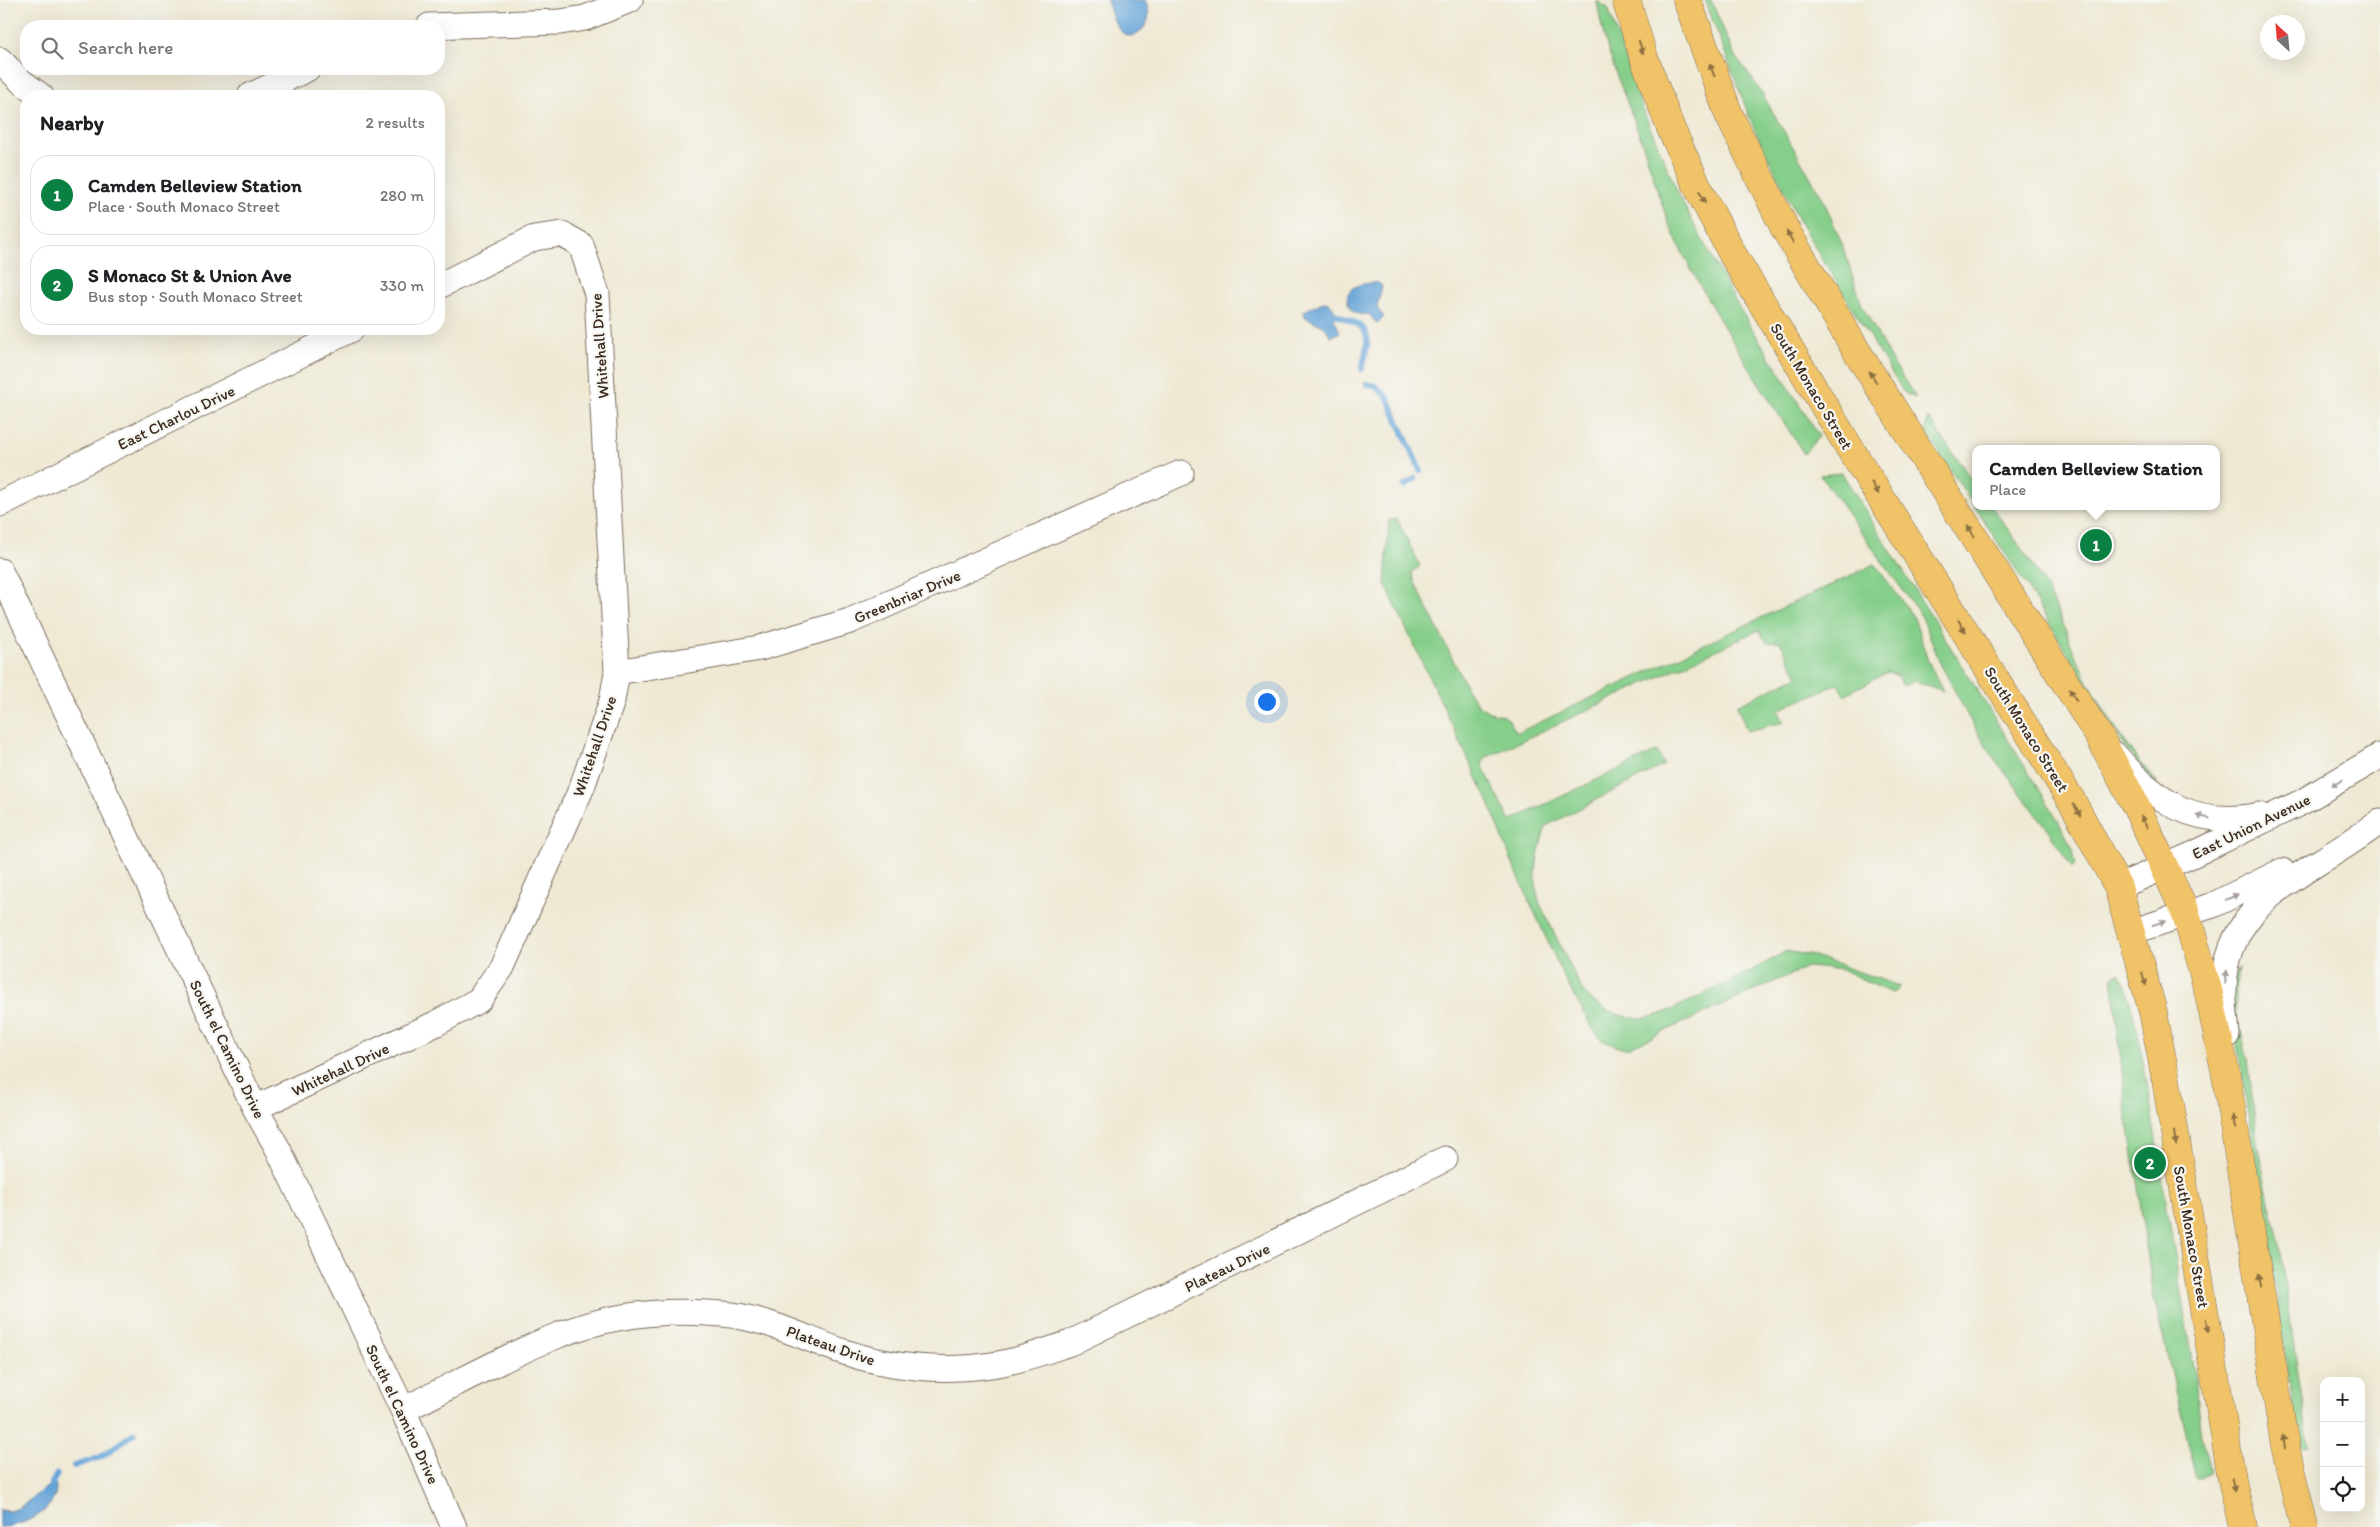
<!DOCTYPE html>
<meta charset="utf-8">
<style>
body{margin:0;font-family:Itim,sans-serif;background:#f2f2f2;color:#202124}
.controls{position:absolute;right:15px;bottom:15px;display:grid;overflow:hidden;border-radius:10px;box-shadow:0 5px 20px #0002}
.controls button{width:45px;height:45px;display:grid;place-items:center;padding:0;border:0;border-bottom:1px solid #e0e0e0;background:#fff;color:#202124;font:25px sans-serif}
.compass{position:absolute;left:2260px;top:15px;width:45px;height:45px;border-radius:50%;background:#fff;box-shadow:0 5px 20px #0002;rotate:334deg}
.you{position:absolute;left:1266px;top:701px;width:18px;height:18px;margin:-12px;border:4px solid #fff;border-radius:50%;background:#1a73e8;box-shadow:0 0 0 8px #1a73e833}
.badge{display:grid;place-items:center;width:32px;height:32px;border-radius:50%;background:#0b8043;color:#fff;font-size:16px;font-weight:700}
.pin{position:absolute;translate:-50% -50%;border:2px solid #fff;box-shadow:0 1px 5px #0006}
.popup{position:absolute;left:1972px;top:445px;width:248px;height:65px;box-sizing:border-box;display:grid;place-content:center;border-radius:10px;background:#fff;filter:drop-shadow(0 1px 4px #0005);font-size:16px;white-space:nowrap;color:#757577}
.popup b{font-size:19px;color:#202124}
.popup::after{content:'';position:absolute;left:50%;top:100%;margin-left:-10px;border:10px solid transparent;border-top-color:#fff}
.list{margin:0;padding:0;list-style:none}
h2{display:flex;justify-content:space-between;align-items:center;height:65px;margin:0;padding:0 20px;font-size:21px}
h2 small{font-size:16px;font-weight:400;color:#757577}
.list li{display:grid;grid-template-columns:32px 1fr auto;gap:15px;align-items:center;box-sizing:border-box;height:80px;margin:0 10px 10px;padding:0 10px;border:1px solid #e0e0e0;border-radius:20px}
.list b{display:block;font-size:19px;white-space:nowrap}
.list p{margin:0;font-size:16px;white-space:nowrap;color:#757577}
.list em{font-size:16px;font-style:normal;color:#757577}
.icon{flex:none;width:28px;height:28px;fill:none;stroke:currentColor;stroke-width:2;stroke-linecap:round;stroke-linejoin:round}
.map{position:relative;flex:none;width:2380px;height:1527px;overflow:hidden}
.search{position:absolute;background:#fff;box-shadow:0 5px 20px #0002;left:20px;top:20px;width:425px;height:55px;display:flex;align-items:center;gap:12px;box-sizing:border-box;padding:0 18px;border-radius:20px;color:#757577;font-size:19px}
.panel{position:absolute;background:#fff;box-shadow:0 5px 20px #0002;left:20px;top:90px;width:425px;height:245px;border-radius:20px}
.map>svg:first-child{display:block}
</style>
<div class="map">
<svg width="2380" height="1527" viewBox="0 0 2380 1527">
<rect width="100%" height="100%" fill="#f6f6f2"/>
<filter id="ink" filterUnits="userSpaceOnUse"><feTurbulence type="fractalNoise" baseFrequency=".02" numOctaves="2"/><feDisplacementMap in="SourceGraphic" scale="10" xChannelSelector="R" yChannelSelector="G"/><feConvolveMatrix kernelMatrix="1 2 1 2 8 2 1 2 1" color-interpolation-filters="sRGB"/></filter>
<filter id="wash" filterUnits="userSpaceOnUse"><feTurbulence type="fractalNoise" baseFrequency=".0096" numOctaves="4" result="noise"/><feDisplacementMap in="SourceGraphic" scale="20" xChannelSelector="R" yChannelSelector="G"/><feGaussianBlur stdDeviation="1.12" result="paint"/><feColorMatrix in="noise" values="0 0 0 0 0 0 0 0 0 0 0 0 0 0 0 0 0 1.4 0 .05"/><feComposite in="paint" operator="in"/></filter>
<g filter="url(#wash)">
<rect width="100%" height="100%" fill="#efe9d4"/>
<path fill="#86cf8b" stroke="#607c54" d="M 1705,0 L 1711,0 L 1734,54 L 1760,90 L 1822,197 L 1841,241 L 1862,305 L 1890,358 L 1916,398 L 1904,393 L 1802,226 L 1754,129 Z
M 1597,1 L 1608,8 L 1644,112 L 1680,198 L 1735,301 L 1819,436 L 1804,454 C 1760,385 1714,316 1677,242 C 1660,207 1652,167 1638,131 C 1621,84 1604,51 1597,1 Z
M 1928,418 L 1976,485 L 1976,506 L 1991,506 C 2013,536 2035,566 2052,599 C 2062,618 2068,639 2077,659 C 2097,702 2125,746 2156,781 L 2157,785 L 2127,750 L 2027,587 L 1925,431 Z
M 1842,473 L 2055,815 L 2073,849 L 2076,866 L 2072,868 L 2045,825 L 1993,757 L 1970,720 L 1941,665 L 1922,617 L 1820,475 Z
M 1397,519 L 1420,566 L 1412,572 L 1415,583 L 1469,692 L 1478,705 L 1489,712 L 1503,715 L 1509,720 L 1517,733 L 1875,564 L 1914,618 L 1928,661 L 1943,691 L 1915,681 L 1903,686 L 1898,676 L 1888,672 L 1844,695 L 1838,684 L 1778,710 L 1784,722 L 1747,731 L 1737,705 L 1798,676 L 1780,642 L 1767,643 L 1759,630 L 1485,758 L 1482,765 L 1510,821 L 1657,751 L 1664,765 L 1546,826 C 1538,853 1531,877 1540,904 L 1583,992 C 1599,1009 1624,1021 1648,1017 C 1664,1015 1680,1005 1694,999 C 1725,984 1756,969 1786,951 L 1814,956 L 1899,986 L 1897,991 L 1891,993 L 1843,970 L 1807,967 L 1628,1048 L 1617,1047 L 1602,1040 L 1593,1029 L 1565,980 L 1515,869 L 1489,803 L 1385,584 L 1389,520 Z
M 2238,967 L 2235,1002 L 2237,1018 L 2248,1059 L 2258,1150 L 2279,1245 L 2309,1446 L 2304,1447 L 2298,1438 L 2229,991 Z
M 2119,973 L 2126,986 L 2140,1042 L 2195,1379 L 2202,1436 L 2210,1471 L 2201,1479 L 2197,1479 L 2154,1299 L 2125,1100 L 2112,976 Z"/>
<path fill="#66a4d8" stroke="#50677b" d="M 1106,0 L 1145,0 C 1153,16 1148,30 1131,36 C 1115,35 1112,12 1106,0 Z
M 1377,282 L 1382,286 L 1377,308 L 1384,317 L 1377,324 L 1369,314 C 1356,316 1349,312 1347,298 C 1350,283 1365,284 1377,282 Z
M 1323,302 C 1333,302 1337,311 1334,319 L 1340,332 L 1331,337 L 1325,327 L 1305,317 L 1304,311 Z
M 52,1483 L 56,1485 C 58,1512 21,1527 0,1527 L 0,1510 L 10,1511 L 19,1508 Z"/>
<g fill="none" stroke-linecap="round" stroke-linejoin="round">
<path stroke="#66a4d8" stroke-width="6" d="M 1335,314 C 1372,329 1371,331 1362,369
M 1367,384 L 1375,386 L 1387,396 L 1420,470
M 1404,486 L 1415,479
M 74,1466 L 101,1457 L 134,1433
M 52,1483 L 57,1474"/>
</g>
</g>
<g filter="url(#ink)">
<g fill="none" stroke-linecap="round" stroke-linejoin="round">
<defs>
<path id="minor" d="M 429,26 L 560,22 L 585,18 L 630,0
M 0,60 L 22,82 L 41,96
M 250,96 L 307,69
M 0,504 L 352,329
M 0,571 L 255,1108 L 278,1149 L 403,1410 L 454,1527
M 617,672 L 760,648 L 850,621 L 1181,473
M 2114,754 C 2155,801 2194,829 2259,815
M 2118,887 L 2192,855 L 2302,802 L 2380,756
M 2131,932 L 2213,905 L 2282,871
M 2227,1035 C 2226,1020 2223,1005 2224,989 C 2226,922 2267,895 2319,862 C 2340,850 2360,836 2380,822
M 255,1108 L 435,1024 L 479,1000 L 502,967 L 582,787 L 612,701 L 617,672 L 597,294 L 581,245 L 562,234 L 534,238 L 439,286
M 403,1410 C 453,1386 507,1355 559,1335 C 610,1314 668,1309 723,1314 C 765,1318 802,1337 841,1351 C 890,1368 946,1373 998,1364 C 1022,1360 1046,1351 1070,1343 L 1445,1159"/>
<path id="major" d="M 1626,0 L 1643,55 L 1671,129 L 1701,194 L 1733,255 L 1849,447 L 2073,803 L 2118,887 L 2153,1012 L 2166,1080 L 2233,1485 L 2243,1527
M 1687,0 L 1729,115 L 1785,229 L 1856,350 L 2099,736 L 2137,808 L 2186,914 L 2208,990 L 2225,1070 L 2285,1446 L 2304,1527"/>
</defs>
<use href="#minor" stroke="#7a6d5e" stroke-width="27"/>
<use href="#major" stroke="#7a6d5e" stroke-width="29"/>
<use href="#minor" stroke="#fff" stroke-width="25"/>
<use href="#major" stroke="#f0c369" stroke-width="28"/>
</g>
<defs><path id="oneway-solid" d="M-6-.8H1V-3.2L6.5 0L1 3.2V.8H-6Z" transform="scale(1.25)"/></defs>
<g fill="#8c6f40">
<use href="#oneway-solid" transform="translate(1641 47) rotate(72)"/>
<use href="#oneway-solid" transform="translate(1712 70) rotate(-111)"/>
<use href="#oneway-solid" transform="translate(1702 197) rotate(64)"/>
<use href="#oneway-solid" transform="translate(1790 237) rotate(-119)"/>
<use href="#oneway-solid" transform="translate(1873 377) rotate(-122)"/>
<use href="#oneway-solid" transform="translate(1875 488) rotate(58)"/>
<use href="#oneway-solid" transform="translate(1971 531) rotate(-122)"/>
<use href="#oneway-solid" transform="translate(1962 626) rotate(58)"/>
<use href="#oneway-solid" transform="translate(2073 695) rotate(-122)"/>
<use href="#oneway-solid" transform="translate(2077 810) rotate(61)"/>
<use href="#oneway-solid" transform="translate(2144 822) rotate(-116)"/>
<use href="#oneway-solid" transform="translate(2144 979) rotate(74)"/>
<use href="#oneway-solid" transform="translate(2234 1122) rotate(-100)"/>
<use href="#oneway-solid" transform="translate(2175 1138) rotate(81)"/>
<use href="#oneway-solid" transform="translate(2260 1281) rotate(-99)"/>
<use href="#oneway-solid" transform="translate(2207 1325) rotate(80)"/>
<use href="#oneway-solid" transform="translate(2284 1442) rotate(-100)"/>
<use href="#oneway-solid" transform="translate(2233 1485) rotate(79)"/>
</g>
<g fill="#a79f9a">
<use href="#oneway-solid" transform="translate(2337 783) rotate(150)"/>
<use href="#oneway-solid" transform="translate(2203 817) rotate(-168)"/>
<use href="#oneway-solid" transform="translate(2232 897) rotate(-25)"/>
<use href="#oneway-solid" transform="translate(2159 923) rotate(-18)"/>
<use href="#oneway-solid" transform="translate(2226 977) rotate(-82)"/>
</g>
</g>
<g text-anchor="middle" stroke-width="4.5" stroke-linejoin="round" paint-order="stroke">
<g font-size="16" fill="#3b2a1e" stroke="#f6f6f2">
<text transform="translate(599 346) rotate(-94)" y="6">Whitehall Drive</text>
<text transform="translate(1812 386) rotate(59)" y="6">South Monaco Street</text>
<text transform="translate(176 417) rotate(-26)" y="6">East Charlou Drive</text>
<text transform="translate(907 596) rotate(-23)" y="6">Greenbriar Drive</text>
<text transform="translate(2027 729) rotate(58)" y="6">South Monaco Street</text>
<text transform="translate(594 746) rotate(-71)" y="6">Whitehall Drive</text>
<text transform="translate(2251 826) rotate(-26)" y="6">East Union Avenue</text>
<text transform="translate(228 1049) rotate(64)" y="6">South el Camino Drive</text>
<text transform="translate(340 1069) rotate(-25)" y="6">Whitehall Drive</text>
<text transform="translate(2192 1237) rotate(80)" y="6">South Monaco Street</text>
<text transform="translate(1227 1267) rotate(-26)" y="6">Plateau Drive</text>
<text transform="translate(831 1345) rotate(19)" y="6">Plateau Drive</text>
<text transform="translate(403 1414) rotate(65)" y="6">South el Camino Drive</text>
</g>
</g>
</svg>
<div class="controls">
<button>+</button>
<button>−</button>
<button><svg class="icon" aria-label="locate" viewBox="0 0 24 24"><circle cx="12" cy="12" r="6"/><path d="M12 2v4M12 18v4M2 12h4M18 12h4"/></svg></button>
</div>
<svg class="compass" viewBox="-18 -18 36 36"><path d="M0-13l5 13h-10z" fill="#e53935"/><path d="M0 13l5-13h-10z" fill="#757577"/></svg>
<div class="you"></div>
<div class="pin badge" style="left:2096px;top:545px">1</div>
<div class="popup"><b>Camden Belleview Station</b>Place</div>
<div class="pin badge" style="left:2150px;top:1163px">2</div>
<div class="search"><svg class="icon" aria-label="search" viewBox="0 0 24 24"><circle cx="10" cy="10" r="6"/><path d="M15 15l6 6"/></svg>Search here</div>
<section class="panel">
<h2>Nearby<small>2 results</small></h2>
<ul class="list">
<li><span class="badge">1</span><div><b>Camden Belleview Station</b><p>Place · South Monaco Street</p></div><em>280 m</em></li>
<li><span class="badge">2</span><div><b>S Monaco St &amp; Union Ave</b><p>Bus stop · South Monaco Street</p></div><em>330 m</em></li>
</ul>
</section>
</div>
